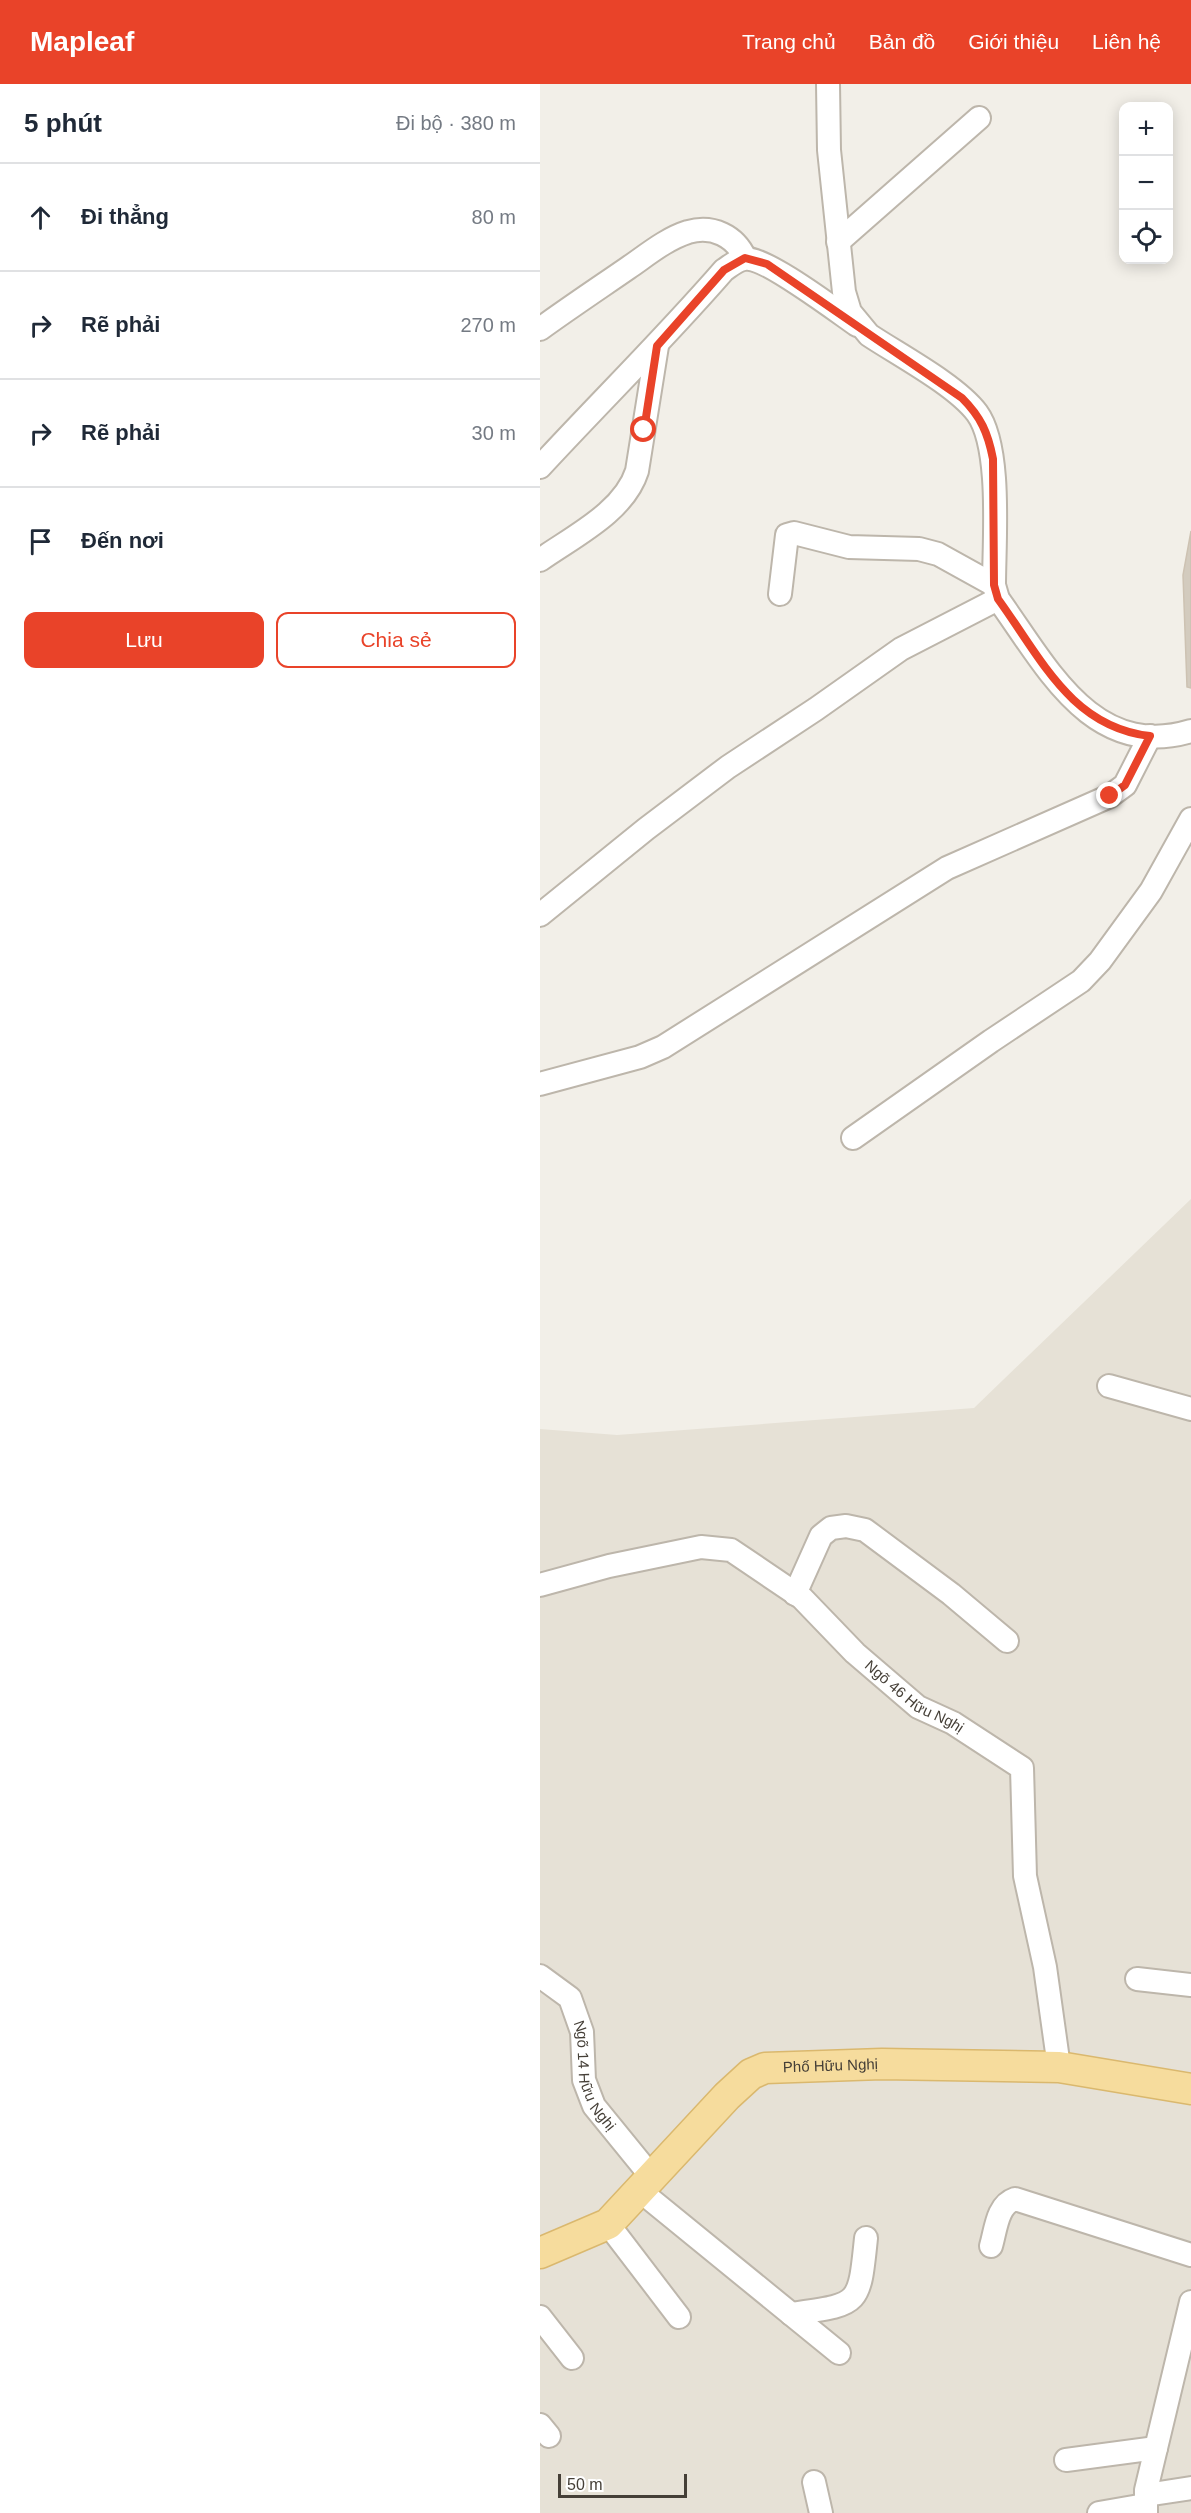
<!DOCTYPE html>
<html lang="vi">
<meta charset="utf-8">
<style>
body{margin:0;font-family:Helvetica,sans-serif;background:#f6f6f7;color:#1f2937}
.controls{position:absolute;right:18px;top:18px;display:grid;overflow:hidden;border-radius:12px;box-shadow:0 3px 15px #0003}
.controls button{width:54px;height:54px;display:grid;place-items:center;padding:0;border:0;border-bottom:2px solid #e0e1e3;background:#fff;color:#1f2937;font:30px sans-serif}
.scale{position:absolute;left:18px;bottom:15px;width:129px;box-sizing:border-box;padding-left:6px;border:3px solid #453f37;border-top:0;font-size:16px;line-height:21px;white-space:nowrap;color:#453f37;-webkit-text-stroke:4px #fff;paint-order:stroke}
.stop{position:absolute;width:18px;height:18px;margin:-14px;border:4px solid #e94329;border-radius:50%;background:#fff}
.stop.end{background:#e94329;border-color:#fff;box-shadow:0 2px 6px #0008}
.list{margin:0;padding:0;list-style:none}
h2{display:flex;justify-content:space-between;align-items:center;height:78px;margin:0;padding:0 24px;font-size:26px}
h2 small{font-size:20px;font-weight:400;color:#747a83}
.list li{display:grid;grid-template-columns:39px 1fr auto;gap:18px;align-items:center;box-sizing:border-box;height:108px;padding:0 24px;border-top:2px solid #e0e1e3}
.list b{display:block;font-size:22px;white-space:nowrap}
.list em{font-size:20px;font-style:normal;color:#747a83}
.actions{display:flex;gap:12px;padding:18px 24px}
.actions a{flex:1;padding:14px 0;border:2px solid #e94329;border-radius:12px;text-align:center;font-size:21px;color:#e94329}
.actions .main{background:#e94329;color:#fff}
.icon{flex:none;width:33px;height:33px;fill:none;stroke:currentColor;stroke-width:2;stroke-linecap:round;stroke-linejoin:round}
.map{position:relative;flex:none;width:651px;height:2429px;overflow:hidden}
header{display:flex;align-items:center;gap:36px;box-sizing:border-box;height:84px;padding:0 30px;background:#e94329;color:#fff}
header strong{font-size:28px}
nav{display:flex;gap:33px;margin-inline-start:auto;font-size:21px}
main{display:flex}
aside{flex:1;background:#fff}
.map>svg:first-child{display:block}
</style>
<header>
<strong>Mapleaf</strong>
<nav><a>Trang chủ</a><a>Bản đồ</a><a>Giới thiệu</a><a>Liên hệ</a></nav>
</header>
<main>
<aside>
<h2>5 phút<small>Đi bộ · 380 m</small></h2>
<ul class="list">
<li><svg class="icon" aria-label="ahead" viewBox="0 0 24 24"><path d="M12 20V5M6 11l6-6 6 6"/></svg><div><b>Đi thẳng</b></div><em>80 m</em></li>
<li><svg class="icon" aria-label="right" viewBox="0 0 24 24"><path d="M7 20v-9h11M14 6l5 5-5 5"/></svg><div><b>Rẽ phải</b></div><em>270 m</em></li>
<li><svg class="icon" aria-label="right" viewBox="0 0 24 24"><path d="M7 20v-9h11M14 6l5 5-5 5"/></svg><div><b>Rẽ phải</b></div><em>30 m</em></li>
<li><svg class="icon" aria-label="arrive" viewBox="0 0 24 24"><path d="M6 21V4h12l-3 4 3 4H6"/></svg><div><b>Đến nơi</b></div></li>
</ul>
<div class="actions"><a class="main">Lưu</a><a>Chia sẻ</a></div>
</aside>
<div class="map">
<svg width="651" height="2429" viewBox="0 0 651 2429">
<rect width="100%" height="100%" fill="#f2efe8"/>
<path fill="#e6e1d6" d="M 651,1115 L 651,2429 L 0,2429 L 0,1345 L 77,1351 L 434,1324 Z"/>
<path fill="#d3cbbe" stroke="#cdc2b2" stroke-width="1.5" d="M 651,447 L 651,604 L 647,603 L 643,491 Z"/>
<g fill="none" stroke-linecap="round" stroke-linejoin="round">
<defs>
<g id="minor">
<path d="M 288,0 L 289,66 L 304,208 L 310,228 L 329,251 C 359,271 416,301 437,329 C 462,363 454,457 454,501 L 458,515 C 506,581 552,677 651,647"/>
<path d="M 298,158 L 439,34"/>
<path d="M 0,245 C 29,224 59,204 88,184 C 107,171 126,155 148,148 C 173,141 195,152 205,174"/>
<path d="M 0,383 C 61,317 125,254 184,186 C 190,182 197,176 204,175 C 223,171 298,228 317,241"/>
<path d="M 0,476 C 34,452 84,428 97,387 L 117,262"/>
<path d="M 240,510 L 247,451 L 254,449 L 309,463 L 379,465 L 398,470 L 454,501"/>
<path d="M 0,831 L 106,745 L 188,683 L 276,625 L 361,565 L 458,515"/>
<path d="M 0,1000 L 100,973 L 123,963 L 407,784 L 570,712 L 585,701 L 610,652"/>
<path d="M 313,1054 L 451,957 L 541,897 L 560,877 L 611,807 L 651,735"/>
<path d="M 569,1302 L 651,1325"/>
<path id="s1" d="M 0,1501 L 69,1482 L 161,1463 L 191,1466 L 262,1514 L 315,1569 L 378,1623 L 413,1639 L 482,1684 L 485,1792 L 505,1883 L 519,1983"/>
<path d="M 255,1510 L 281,1452 L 291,1444 L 306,1442 L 325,1446 L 411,1510 L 467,1557"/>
<path id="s2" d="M 0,1892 L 30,1914 L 42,1948 L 44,1996 L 54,2022 L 111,2092"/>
<path d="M 597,1895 L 651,1901"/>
<path d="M 99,2106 L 299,2269"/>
<path d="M 68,2140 L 139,2233"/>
<path d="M 451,2162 C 456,2145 457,2121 475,2115 L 651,2171"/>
<path d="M 251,2230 C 320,2220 319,2223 326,2154"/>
<path d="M 0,2233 L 32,2274"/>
<path d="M 0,2341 L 9,2352"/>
<path d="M 526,2376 L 616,2364"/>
<path d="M 274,2398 L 281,2429"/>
<path d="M 606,2411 L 651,2404"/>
<path d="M 559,2429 L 605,2421"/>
<path d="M 606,2429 L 606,2406 L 651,2218"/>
</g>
<g id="major">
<path id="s3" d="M 0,2169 L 68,2140 L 187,2012 L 211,1990 L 225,1984 L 342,1980 L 519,1983 L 651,2005"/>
</g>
</defs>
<use href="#minor" stroke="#bdb6ab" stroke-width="26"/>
<use href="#major" stroke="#dab86e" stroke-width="33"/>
<use href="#minor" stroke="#fff" stroke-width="22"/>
<use href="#major" stroke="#f6dc9d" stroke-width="30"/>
</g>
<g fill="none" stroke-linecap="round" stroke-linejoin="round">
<path stroke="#e94329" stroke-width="8" d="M 104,346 L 117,262 L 184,186 L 205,174 L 227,180 L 422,314 C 441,333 448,349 453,375 L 454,501 L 458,515 C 501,574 531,643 610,652 L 585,701 L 570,712"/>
</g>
<g text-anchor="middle" stroke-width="6" stroke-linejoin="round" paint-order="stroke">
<g font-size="15" fill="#453f37" stroke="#fff">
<text dy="5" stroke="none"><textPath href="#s1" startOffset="432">Ngõ 46 Hữu Nghị</textPath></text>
<text dy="5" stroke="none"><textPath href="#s3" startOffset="362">Phố Hữu Nghị</textPath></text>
<text dy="5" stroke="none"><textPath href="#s2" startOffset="120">Ngõ 14 Hữu Nghị</textPath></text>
</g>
</g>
</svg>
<div class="controls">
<button>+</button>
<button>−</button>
<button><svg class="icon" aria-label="locate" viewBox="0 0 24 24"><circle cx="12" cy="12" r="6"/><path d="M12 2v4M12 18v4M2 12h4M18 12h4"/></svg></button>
</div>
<div class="scale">50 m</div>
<div class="stop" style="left:104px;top:346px"></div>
<div class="stop end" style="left:570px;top:712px"></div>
</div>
</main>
